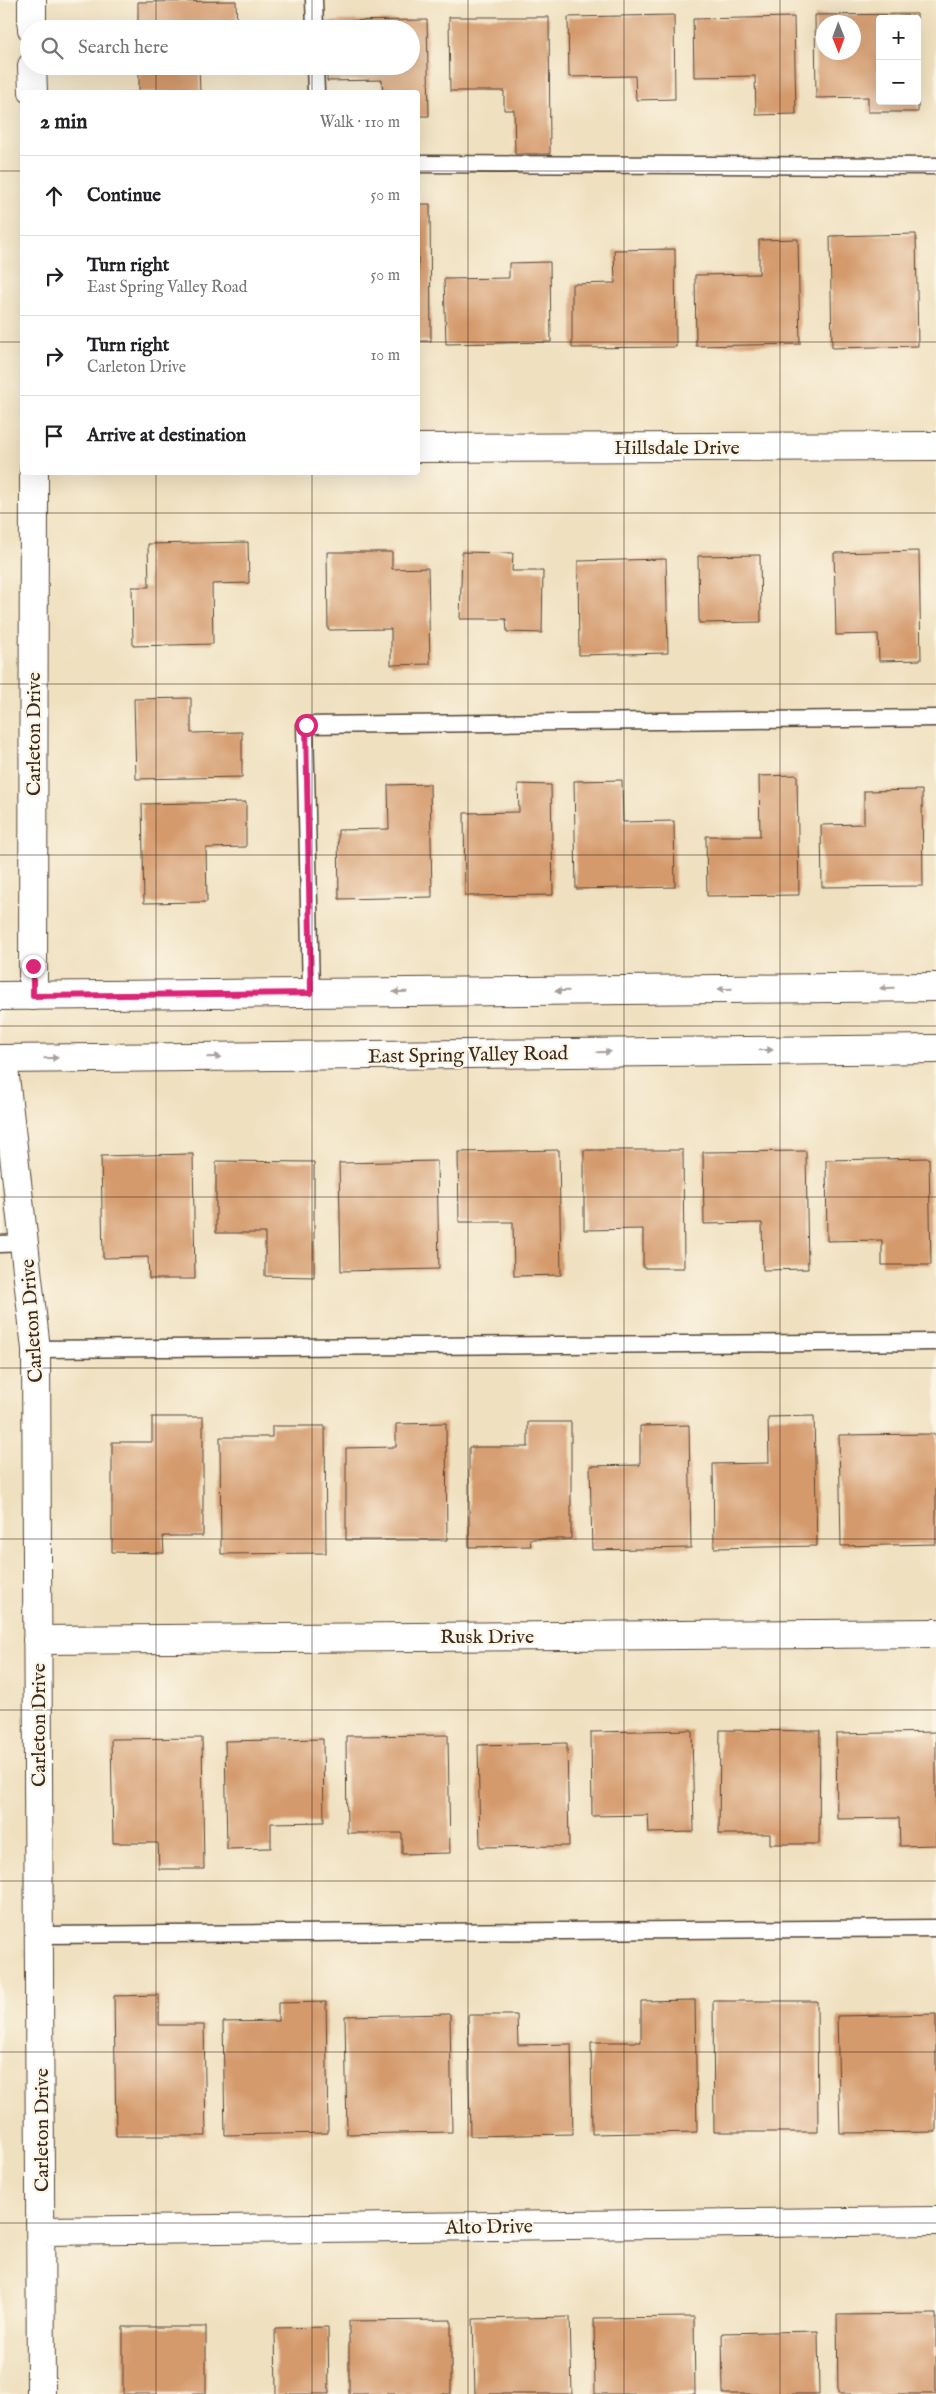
<!DOCTYPE html>
<meta charset="utf-8">
<style>
body{margin:0;font-family:"IM FELL English",serif;background:#f6f6f6;color:#202124}
.controls{position:absolute;right:15px;top:15px;display:grid;overflow:hidden;border-radius:5px;box-shadow:0 5px 20px #0002}
.controls button{width:45px;height:45px;display:grid;place-items:center;padding:0;border:0;border-bottom:1px solid #e0e0e0;background:#fff;color:#202124;font:25px sans-serif}
.compass{position:absolute;left:816px;top:15px;width:45px;height:45px;border-radius:50%;background:#fff;box-shadow:0 5px 20px #0002;rotate:179deg}
.stop{position:absolute;width:15px;height:15px;margin:-11px;border:4px solid #db2777;border-radius:50%;background:#fff}
.stop.end{background:#db2777;border-color:#fff;box-shadow:0 1px 5px #0008}
.list{margin:0;padding:0;list-style:none}
h2{display:flex;justify-content:space-between;align-items:center;height:65px;margin:0;padding:0 20px;font-size:21px}
h2 small{font-size:16px;font-weight:400;color:#757577}
.list li{display:grid;grid-template-columns:32px 1fr auto;gap:15px;align-items:center;box-sizing:border-box;height:80px;padding:0 20px;border-top:1px solid #e0e0e0}
.list b{display:block;font-size:19px;white-space:nowrap}
.list p{margin:0;font-size:16px;white-space:nowrap;color:#757577}
.list em{font-size:16px;font-style:normal;color:#757577}
.icon{flex:none;width:28px;height:28px;fill:none;stroke:currentColor;stroke-width:2;stroke-linecap:round;stroke-linejoin:round}
.map{position:relative;flex:none;width:936px;height:2394px;overflow:hidden}
.search{position:absolute;background:#fff;box-shadow:0 5px 20px #0002;left:20px;top:20px;width:400px;height:55px;display:flex;align-items:center;gap:12px;box-sizing:border-box;padding:0 18px;border-radius:28px;color:#757577;font-size:19px}
.panel{position:absolute;background:#fff;box-shadow:0 5px 20px #0002;left:20px;top:90px;width:400px;height:385px;border-radius:5px}
.map>svg:first-child{display:block}
</style>
<div class="map">
<svg width="936" height="2394" viewBox="0 0 936 2394">
<rect width="100%" height="100%" fill="#fcf5e5"/>
<filter id="ink" filterUnits="userSpaceOnUse"><feTurbulence type="fractalNoise" baseFrequency=".02" numOctaves="2"/><feDisplacementMap in="SourceGraphic" scale="10" xChannelSelector="R" yChannelSelector="G"/><feConvolveMatrix kernelMatrix="1 2 1 2 8 2 1 2 1" color-interpolation-filters="sRGB"/></filter>
<filter id="wash" filterUnits="userSpaceOnUse"><feTurbulence type="fractalNoise" baseFrequency=".0096" numOctaves="4" result="noise"/><feDisplacementMap in="SourceGraphic" scale="20" xChannelSelector="R" yChannelSelector="G"/><feGaussianBlur stdDeviation="1.12" result="paint"/><feColorMatrix in="noise" values="0 0 0 0 0 0 0 0 0 0 0 0 0 0 0 0 0 1.4 0 .05"/><feComposite in="paint" operator="in"/></filter>
<g filter="url(#wash)">
<rect width="100%" height="100%" fill="#efe0bf"/>
<g id="blocks">
<path fill="#d49a6c" fill-rule="evenodd" d="M 236,1 L 237,29 L 138,29 L 138,2 Z
M 917,14 L 917,19 L 880,19 L 880,101 L 918,101 L 918,112 L 868,112 L 868,97 L 816,98 L 815,15 ZM 824,22 L 854,22 L 854,52 L 824,52 Z
M 674,15 L 675,99 L 636,100 L 635,76 L 569,77 L 568,17 Z
M 449,17 L 549,17 L 550,154 L 515,154 L 514,110 L 504,110 L 504,91 L 450,91 Z
M 794,17 L 796,114 L 756,115 L 755,76 L 694,77 L 693,19 Z
M 427,20 L 429,116 L 418,116 L 418,92 L 383,92 L 382,80 L 327,81 L 327,66 L 411,66 L 411,29 L 326,29 L 326,21 Z
M 139,66 L 199,66 L 200,92 L 139,92 Z
M 418,204 L 430,204 L 431,341 L 418,341 Z
M 916,234 L 918,346 L 832,348 L 830,236 Z
M 798,239 L 800,344 L 696,346 L 695,275 L 759,274 L 759,240 Z
M 675,249 L 676,347 L 572,348 L 572,284 L 615,283 L 614,250 Z
M 550,262 L 551,342 L 446,344 L 444,279 L 509,278 L 509,263 Z
M 248,542 L 249,583 L 212,584 L 213,644 L 133,646 L 132,587 L 149,587 L 148,544 Z
M 919,551 L 921,660 L 879,661 L 878,634 L 836,635 L 834,553 Z
M 327,552 L 392,552 L 392,569 L 428,568 L 430,664 L 391,665 L 391,629 L 328,630 Z
M 462,552 L 513,553 L 512,571 L 543,571 L 542,633 L 507,632 L 506,619 L 460,619 Z
M 760,555 L 761,622 L 699,623 L 698,556 Z
M 666,559 L 668,653 L 579,655 L 578,561 Z
M 191,698 L 191,733 L 242,732 L 242,777 L 136,779 L 134,699 Z
M 797,775 L 799,895 L 707,896 L 706,836 L 760,836 L 759,776 Z
M 622,780 L 623,822 L 674,821 L 675,887 L 576,889 L 574,781 Z
M 430,784 L 432,897 L 339,899 L 338,830 L 389,829 L 388,785 Z
M 518,784 L 551,785 L 553,895 L 465,896 L 464,813 L 519,812 Z
M 922,790 L 923,886 L 822,887 L 821,825 L 864,824 L 864,791 Z
M 246,802 L 246,847 L 206,848 L 207,902 L 144,903 L 142,804 Z
M 559,1150 L 561,1275 L 514,1276 L 513,1222 L 459,1222 L 458,1152 Z
M 584,1150 L 683,1150 L 684,1268 L 643,1268 L 643,1229 L 584,1230 Z
M 806,1151 L 808,1269 L 763,1270 L 762,1223 L 704,1224 L 703,1152 Z
M 193,1154 L 195,1279 L 149,1279 L 148,1257 L 103,1258 L 101,1156 Z
M 929,1158 L 931,1265 L 882,1265 L 882,1240 L 827,1241 L 826,1160 Z
M 216,1161 L 314,1162 L 314,1277 L 265,1276 L 265,1233 L 216,1233 Z
M 437,1161 L 439,1269 L 341,1271 L 339,1163 Z
M 814,1416 L 817,1546 L 714,1548 L 713,1464 L 769,1463 L 768,1417 Z
M 152,1417 L 203,1417 L 203,1536 L 163,1536 L 164,1553 L 112,1552 L 112,1442 L 152,1442 Z
M 528,1422 L 571,1422 L 571,1539 L 530,1539 L 531,1546 L 469,1547 L 469,1447 L 528,1447 Z
M 446,1423 L 447,1540 L 346,1540 L 346,1448 L 396,1447 L 396,1424 Z
M 689,1425 L 691,1548 L 592,1550 L 590,1466 L 640,1465 L 640,1426 Z
M 272,1426 L 325,1426 L 326,1553 L 221,1554 L 220,1437 L 272,1437 Z
M 936,1434 L 936,1544 L 841,1546 L 839,1435 Z
M 692,1730 L 694,1832 L 649,1833 L 648,1815 L 592,1816 L 591,1732 Z
M 720,1730 L 820,1731 L 819,1844 L 770,1844 L 770,1834 L 719,1834 Z
M 936,1732 L 936,1845 L 900,1846 L 899,1818 L 837,1819 L 836,1734 Z
M 448,1735 L 450,1853 L 402,1854 L 402,1833 L 347,1833 L 346,1736 Z
M 202,1738 L 204,1869 L 159,1869 L 158,1843 L 113,1843 L 111,1739 Z
M 323,1739 L 324,1822 L 271,1823 L 271,1848 L 227,1849 L 225,1741 Z
M 567,1743 L 569,1846 L 480,1847 L 478,1745 Z
M 159,1995 L 159,2025 L 204,2025 L 206,2136 L 116,2136 L 114,1996 Z
M 695,2000 L 697,2132 L 592,2134 L 591,2042 L 641,2042 L 641,2001 Z
M 713,2001 L 817,2001 L 818,2132 L 714,2132 Z
M 326,2002 L 328,2133 L 225,2135 L 223,2022 L 278,2021 L 278,2003 Z
M 450,2014 L 452,2132 L 347,2134 L 345,2016 Z
M 936,2014 L 936,2132 L 840,2133 L 837,2016 Z
M 468,2015 L 517,2015 L 518,2045 L 571,2044 L 573,2134 L 470,2136 Z
M 936,2314 L 936,2394 L 838,2394 L 837,2315 Z
M 570,2317 L 572,2394 L 475,2394 L 473,2319 Z
M 694,2317 L 695,2394 L 595,2394 L 594,2318 Z
M 451,2320 L 451,2394 L 349,2394 L 349,2321 Z
M 123,2327 L 206,2327 L 206,2394 L 123,2394 Z
M 328,2327 L 329,2394 L 276,2394 L 275,2328 Z
M 818,2331 L 819,2394 L 723,2394 L 722,2333 Z"/>
</g>
</g>
<g filter="url(#ink)">
<use href="#blocks" fill-opacity="0" stroke="#564536" stroke-width="1"/>
<g fill="none" stroke-linecap="round" stroke-linejoin="round">
<defs>
<path id="service" d="M 314,0 L 315,29
M 315,66 L 316,92
M 418,164 L 936,166
M 311,993 L 305,725 L 936,718
M 0,1244 L 25,1243
M 36,1349 L 936,1342
M 40,1935 L 936,1928"/>
<path id="minor" d="M 32,0 L 32,29
M 32,66 L 33,92
M 418,448 L 936,446
M 33,996 L 34,472
M 3,1059 L 36,1349 L 41,2394
M 37,1640 L 936,1633
M 41,2231 L 936,2221"/>
<path id="tertiary" d="M 0,996 L 936,987
M 0,1059 L 936,1049"/>
</defs>
<use href="#service" stroke="#564536" stroke-width="19"/>
<use href="#minor" stroke="#564536" stroke-width="30"/>
<use href="#tertiary" stroke="#564536" stroke-width="30"/>
<use href="#service" stroke="#fff" stroke-width="16"/>
<use href="#minor" stroke="#fff" stroke-width="28"/>
<use href="#tertiary" stroke="#fff" stroke-width="28"/>
</g>
<defs><path id="oneway-solid" d="M-6-.8H1V-3.2L6.5 0L1 3.2V.8H-6Z" transform="scale(1.25)"/></defs>
<g fill="#a79f9a">
<use href="#oneway-solid" transform="translate(887 988) rotate(179)"/>
<use href="#oneway-solid" transform="translate(725 989) rotate(179)"/>
<use href="#oneway-solid" transform="translate(562 991) rotate(179)"/>
<use href="#oneway-solid" transform="translate(400 992) rotate(179)"/>
<use href="#oneway-solid" transform="translate(766 1050) rotate(-1)"/>
<use href="#oneway-solid" transform="translate(604 1052) rotate(-1)"/>
<use href="#oneway-solid" transform="translate(214 1057) rotate(-1)"/>
<use href="#oneway-solid" transform="translate(51 1058) rotate(-1)"/>
</g>
</g>
<g fill="none" stroke-linecap="round" stroke-linejoin="round" filter="url(#ink)">
<path stroke="#db2777" stroke-width="6" d="M 33,966 L 33,996 L 311,993 L 306,725"/>
</g>
<path fill="none" stroke="#3b2a1e" stroke-width="1" stroke-opacity="0.55" d="M 156,0 L 156,29M 312,0 L 312,29M 468,0 L 468,2394M 624,0 L 624,2394M 780,0 L 780,2394M 156,66 L 156,92M 312,66 L 312,92M 0,171 L 22,171M 418,171 L 936,171M 0,342 L 22,342M 418,342 L 936,342M 156,472 L 156,2394M 312,472 L 312,2394M 0,513 L 936,513M 0,684 L 936,684M 0,855 L 936,855M 0,1026 L 936,1026M 0,1197 L 936,1197M 0,1368 L 936,1368M 0,1539 L 936,1539M 0,1710 L 936,1710M 0,1881 L 936,1881M 0,2052 L 936,2052M 0,2223 L 936,2223"/>
<g text-anchor="middle" stroke-width="4.5" stroke-linejoin="round" paint-order="stroke">
<g font-size="20" fill="#3b2a1e" stroke="#fcf5e5">
<text x="677" y="454">Hillsdale Drive</text>
<text transform="translate(33 734) rotate(-90)" y="7">Carleton Drive</text>
<text transform="translate(468 1054) rotate(-1)" y="7">East Spring Valley Road</text>
<text transform="translate(31 1321) rotate(-94)" y="7">Carleton Drive</text>
<text x="487" y="1643">Rusk Drive</text>
<text transform="translate(38 1725) rotate(-90)" y="7">Carleton Drive</text>
<text transform="translate(41 2130) rotate(-90)" y="7">Carleton Drive</text>
<text transform="translate(489 2226) rotate(-1)" y="7">Alto Drive</text>
</g>
</g>
</svg>
<div class="controls">
<button>+</button>
<button>−</button>
</div>
<svg class="compass" viewBox="-18 -18 36 36"><path d="M0-13l5 13h-10z" fill="#e53935"/><path d="M0 13l5-13h-10z" fill="#757577"/></svg>
<div class="stop" style="left:306px;top:725px"></div>
<div class="stop end" style="left:33px;top:966px"></div>
<div class="search"><svg class="icon" aria-label="search" viewBox="0 0 24 24"><circle cx="10" cy="10" r="6"/><path d="M15 15l6 6"/></svg>Search here</div>
<section class="panel">
<h2>2 min<small>Walk · 110 m</small></h2>
<ul class="list">
<li><svg class="icon" aria-label="ahead" viewBox="0 0 24 24"><path d="M12 20V5M6 11l6-6 6 6"/></svg><div><b>Continue</b></div><em>50 m</em></li>
<li><svg class="icon" aria-label="right" viewBox="0 0 24 24"><path d="M7 20v-9h11M14 6l5 5-5 5"/></svg><div><b>Turn right</b><p>East Spring Valley Road</p></div><em>50 m</em></li>
<li><svg class="icon" aria-label="right" viewBox="0 0 24 24"><path d="M7 20v-9h11M14 6l5 5-5 5"/></svg><div><b>Turn right</b><p>Carleton Drive</p></div><em>10 m</em></li>
<li><svg class="icon" aria-label="arrive" viewBox="0 0 24 24"><path d="M6 21V4h12l-3 4 3 4H6"/></svg><div><b>Arrive at destination</b></div></li>
</ul>
</section>
</div>
